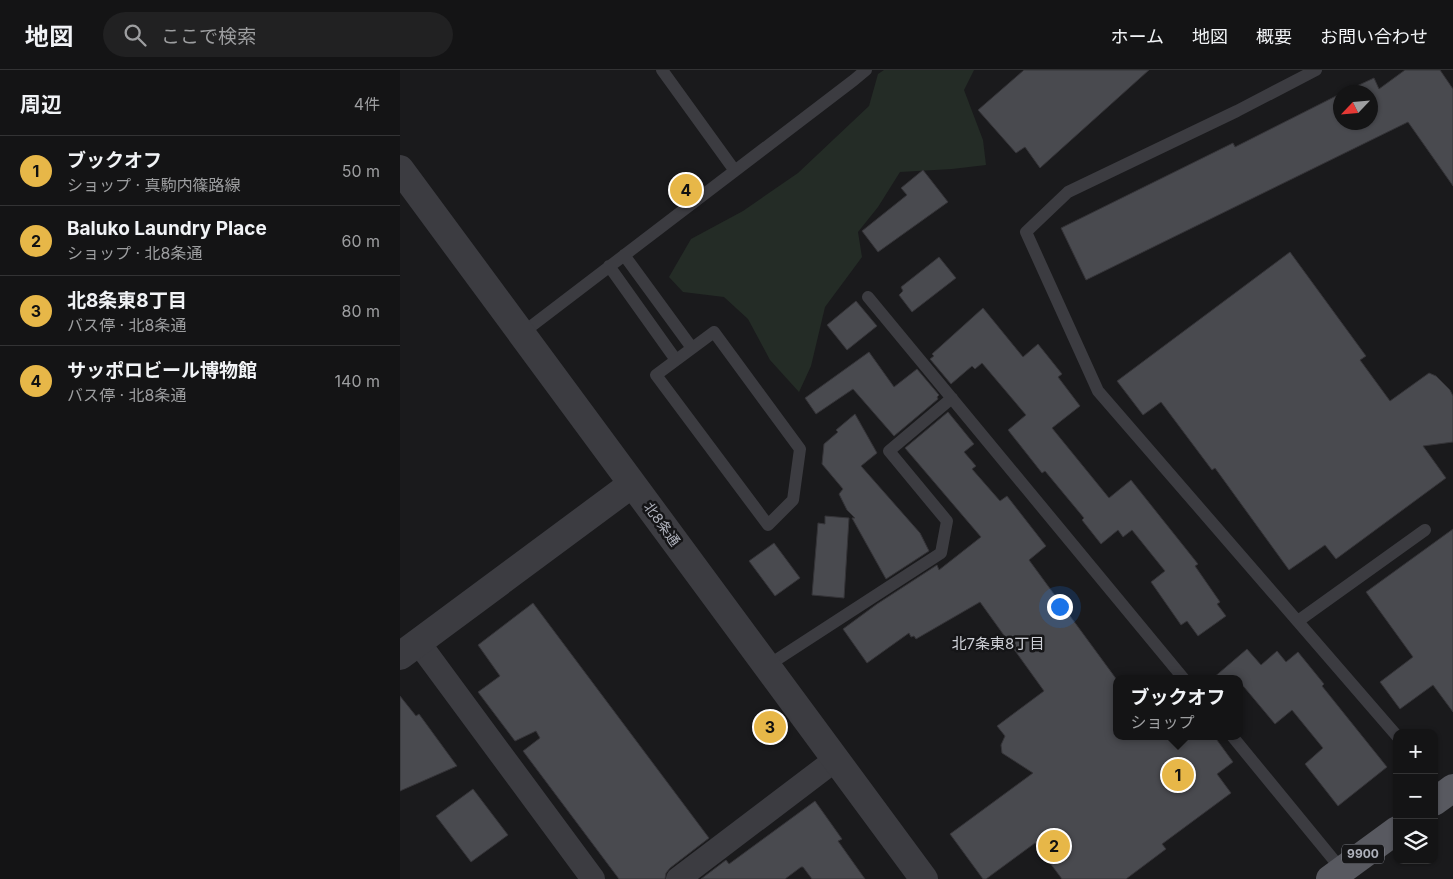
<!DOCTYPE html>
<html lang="ja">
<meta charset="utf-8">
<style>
body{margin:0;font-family:Inter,"Noto Sans JP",sans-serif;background:#212122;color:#f1f3f6}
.controls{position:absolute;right:15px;bottom:15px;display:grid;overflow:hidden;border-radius:10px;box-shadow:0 1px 4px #0004}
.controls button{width:45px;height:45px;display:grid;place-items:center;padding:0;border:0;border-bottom:1px solid #333334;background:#141415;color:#f1f3f6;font:25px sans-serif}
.compass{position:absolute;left:933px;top:15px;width:45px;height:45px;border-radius:50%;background:#141415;box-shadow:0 1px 4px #0004;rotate:244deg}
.you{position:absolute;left:659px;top:536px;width:18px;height:18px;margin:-12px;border:4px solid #fff;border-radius:50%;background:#1a73e8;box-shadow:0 0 0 8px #1a73e833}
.badge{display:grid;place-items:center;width:32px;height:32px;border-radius:50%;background:#e7b748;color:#111;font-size:16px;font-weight:700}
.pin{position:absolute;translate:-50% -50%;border:2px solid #fff;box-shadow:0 1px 5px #0006}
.popup{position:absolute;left:713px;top:605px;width:130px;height:65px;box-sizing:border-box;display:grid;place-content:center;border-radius:10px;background:#141415;filter:drop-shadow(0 1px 4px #0005);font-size:16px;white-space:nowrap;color:#9d9ea0}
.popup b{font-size:19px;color:#f1f3f6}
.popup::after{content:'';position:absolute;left:50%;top:100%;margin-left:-10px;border:10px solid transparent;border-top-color:#141415}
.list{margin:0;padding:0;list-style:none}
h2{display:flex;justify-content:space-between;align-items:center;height:65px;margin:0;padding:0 20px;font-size:21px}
h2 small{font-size:16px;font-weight:400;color:#9d9ea0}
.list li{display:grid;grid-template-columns:32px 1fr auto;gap:15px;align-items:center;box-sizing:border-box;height:70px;padding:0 20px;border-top:1px solid #333334}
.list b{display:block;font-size:19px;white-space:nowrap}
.list p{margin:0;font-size:16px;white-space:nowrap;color:#9d9ea0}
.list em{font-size:16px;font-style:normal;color:#9d9ea0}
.icon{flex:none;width:28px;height:28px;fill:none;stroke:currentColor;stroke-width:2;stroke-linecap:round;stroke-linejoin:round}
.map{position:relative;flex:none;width:1053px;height:809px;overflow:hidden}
header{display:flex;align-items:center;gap:30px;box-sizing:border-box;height:70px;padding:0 25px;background:#141415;border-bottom:1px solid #333334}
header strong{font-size:24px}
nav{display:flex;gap:28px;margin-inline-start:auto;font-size:18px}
.search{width:350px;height:45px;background:#212122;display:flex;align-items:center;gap:12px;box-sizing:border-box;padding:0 18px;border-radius:28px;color:#9d9ea0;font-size:19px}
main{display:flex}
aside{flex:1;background:#141415}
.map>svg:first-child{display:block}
</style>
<header>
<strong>地図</strong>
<div class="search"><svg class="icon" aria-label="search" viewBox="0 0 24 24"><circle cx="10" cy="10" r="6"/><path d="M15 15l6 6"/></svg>ここで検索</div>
<nav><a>ホーム</a><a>地図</a><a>概要</a><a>お問い合わせ</a></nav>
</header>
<main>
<aside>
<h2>周辺<small>4件</small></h2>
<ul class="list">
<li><span class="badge">1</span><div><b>ブックオフ</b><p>ショップ · 真駒内篠路線</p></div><em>50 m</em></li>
<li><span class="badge">2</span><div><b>Baluko Laundry Place</b><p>ショップ · 北8条通</p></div><em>60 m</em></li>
<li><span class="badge">3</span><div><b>北8条東8丁目</b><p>バス停 · 北8条通</p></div><em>80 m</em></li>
<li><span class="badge">4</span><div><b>サッポロビール博物館</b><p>バス停 · 北8条通</p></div><em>140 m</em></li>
</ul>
</aside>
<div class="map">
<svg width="1053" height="809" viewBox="0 0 1053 809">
<rect width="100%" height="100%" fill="#1a1a1c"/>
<path fill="#242c26" d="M 484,0 L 574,0 L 564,20 L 583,70 L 586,95 L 552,99 L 500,102 L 478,137 L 458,162 L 462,187 L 425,237 L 411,296 L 399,322 L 370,290 L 348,249 L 324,227 L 283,222 L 269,207 L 291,169 L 343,141 L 398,103 L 469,36 L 478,4 Z"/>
<path fill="#494a4f" stroke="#353438" d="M 624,0 L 749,0 L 640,98 L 625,77 L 616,83 L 578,40 Z
M 1005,0 L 1040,0 L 1053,19 L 1053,116 L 1008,52 L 686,210 L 661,158 L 833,73 L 835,77 L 940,24 L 940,52 L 970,52 L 970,22 L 944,22 L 974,8 L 979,19 Z
M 523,100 L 548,132 L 478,182 L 462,161 L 507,125 L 501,118 Z
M 890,182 L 966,286 L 960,290 L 990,331 L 1029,303 L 1036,306 L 1050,320 L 1053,326 L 1053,372 L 1023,376 L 1046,408 L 936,489 L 925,475 L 889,500 L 815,398 L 812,400 L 761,332 L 743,345 L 717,311 Z
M 539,187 L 556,208 L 512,242 L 499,225 L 503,221 L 501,217 Z
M 456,231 L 477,256 L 447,280 L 427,255 Z
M 583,238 L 623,287 L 638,274 L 662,304 L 658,307 L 680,336 L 652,358 L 709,428 L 731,410 L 798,494 L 795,496 L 820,532 L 817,534 L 826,546 L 798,566 L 787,551 L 781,555 L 751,512 L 765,501 L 732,460 L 723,467 L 718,460 L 701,474 L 682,450 L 684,448 L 645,401 L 642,403 L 608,360 L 626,345 L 582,293 L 575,299 L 572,296 L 551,314 L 530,289 L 534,286 L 532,284 Z
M 469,282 L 494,317 L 517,299 L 539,325 L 537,327 L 538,329 L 494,366 L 453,319 L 416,344 L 405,328 Z
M 548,342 L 574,374 L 564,382 L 576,396 L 572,399 L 600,431 L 607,426 L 646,476 L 629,490 L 717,610 L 717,666 L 814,666 L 833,692 L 817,704 L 831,723 L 762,774 L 766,779 L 726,809 L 662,809 L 635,773 L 586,809 L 583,809 L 550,764 L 633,703 L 602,683 L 601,675 L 605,666 L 597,656 L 644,621 L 580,532 L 516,569 L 514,566 L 511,567 L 509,563 L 467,593 L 443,559 L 477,534 L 537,495 L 539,500 L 581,467 L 505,378 Z
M 455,344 L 477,383 L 461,396 L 520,463 L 529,481 L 486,509 L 452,448 L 455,448 L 447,440 L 439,424 L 443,419 L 422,394 L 424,374 L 438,362 L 436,360 Z
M 425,446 L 449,448 L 444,528 L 412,525 L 418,453 L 425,454 Z
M 1053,459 L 1053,642 L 1033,615 L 1000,639 L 980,612 L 1013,587 L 966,522 Z
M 374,473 L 400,508 L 375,526 L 349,491 Z
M 133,533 L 309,768 L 270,798 L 266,803 L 265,809 L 219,809 L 123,681 L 140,668 L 136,661 L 115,671 L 78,622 L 100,606 L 78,575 Z
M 847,579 L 861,595 L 877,581 L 886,592 L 898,582 L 924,614 L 922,616 L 987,697 L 938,736 L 905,694 L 923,678 L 892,640 L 875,654 L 839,611 L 839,609 L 812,609 Z
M 0,626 L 16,646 L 19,644 L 57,696 L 0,721 Z
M 73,719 L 108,765 L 71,792 L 36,746 Z
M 415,731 L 442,769 L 438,771 L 465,809 L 412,809 L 403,797 L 401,797 L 385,809 L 301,809 L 326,790 L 329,794 Z"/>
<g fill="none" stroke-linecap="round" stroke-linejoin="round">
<path stroke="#3c3c41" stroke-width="12" d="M 262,0 L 335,101
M 916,0 L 837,41 L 668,122 L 626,162 L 698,321 L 997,666
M 224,185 L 292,278
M 209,196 L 276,290
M 468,227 L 784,609
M 314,262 L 400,379 L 393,430 L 368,455 L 256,305 Z
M 121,264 L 454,10 L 466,0
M 898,551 L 1025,460
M 367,596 L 541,483 L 547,451 L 489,381 L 552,328
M 832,666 L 942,800"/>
<path stroke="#3c3c41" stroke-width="24" d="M 18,572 L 193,809
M 278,809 L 435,690"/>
<path stroke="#3c3c41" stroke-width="28" d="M 0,99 L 524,809
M 0,586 L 232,414"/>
<path stroke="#585960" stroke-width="28" d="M 1034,732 L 1053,718
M 930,809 L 997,760"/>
</g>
<g text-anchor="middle" stroke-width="5" stroke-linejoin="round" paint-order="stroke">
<rect fill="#151517" stroke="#80828a" stroke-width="1" x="942" y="774.5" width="42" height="19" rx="4"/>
<g font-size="12" font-weight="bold" fill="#aeb1bb">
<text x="963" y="788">9900</text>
</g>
<g font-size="14" fill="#aeb1bb" stroke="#151517">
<text transform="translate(262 454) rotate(54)" y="5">北8条通</text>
</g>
<g font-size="15" fill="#ced0d7" stroke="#151517">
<text x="598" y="579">北7条東8丁目</text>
</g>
</g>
</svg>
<div class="controls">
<button>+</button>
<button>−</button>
<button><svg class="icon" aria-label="layers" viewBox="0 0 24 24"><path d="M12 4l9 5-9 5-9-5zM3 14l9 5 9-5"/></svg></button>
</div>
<svg class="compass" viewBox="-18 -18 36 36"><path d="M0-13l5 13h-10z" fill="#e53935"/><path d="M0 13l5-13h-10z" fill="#9d9ea0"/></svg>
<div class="you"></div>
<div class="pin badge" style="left:778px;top:705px">1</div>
<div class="popup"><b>ブックオフ</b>ショップ</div>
<div class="pin badge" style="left:654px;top:776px">2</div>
<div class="pin badge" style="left:370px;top:657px">3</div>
<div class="pin badge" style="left:286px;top:120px">4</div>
</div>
</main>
